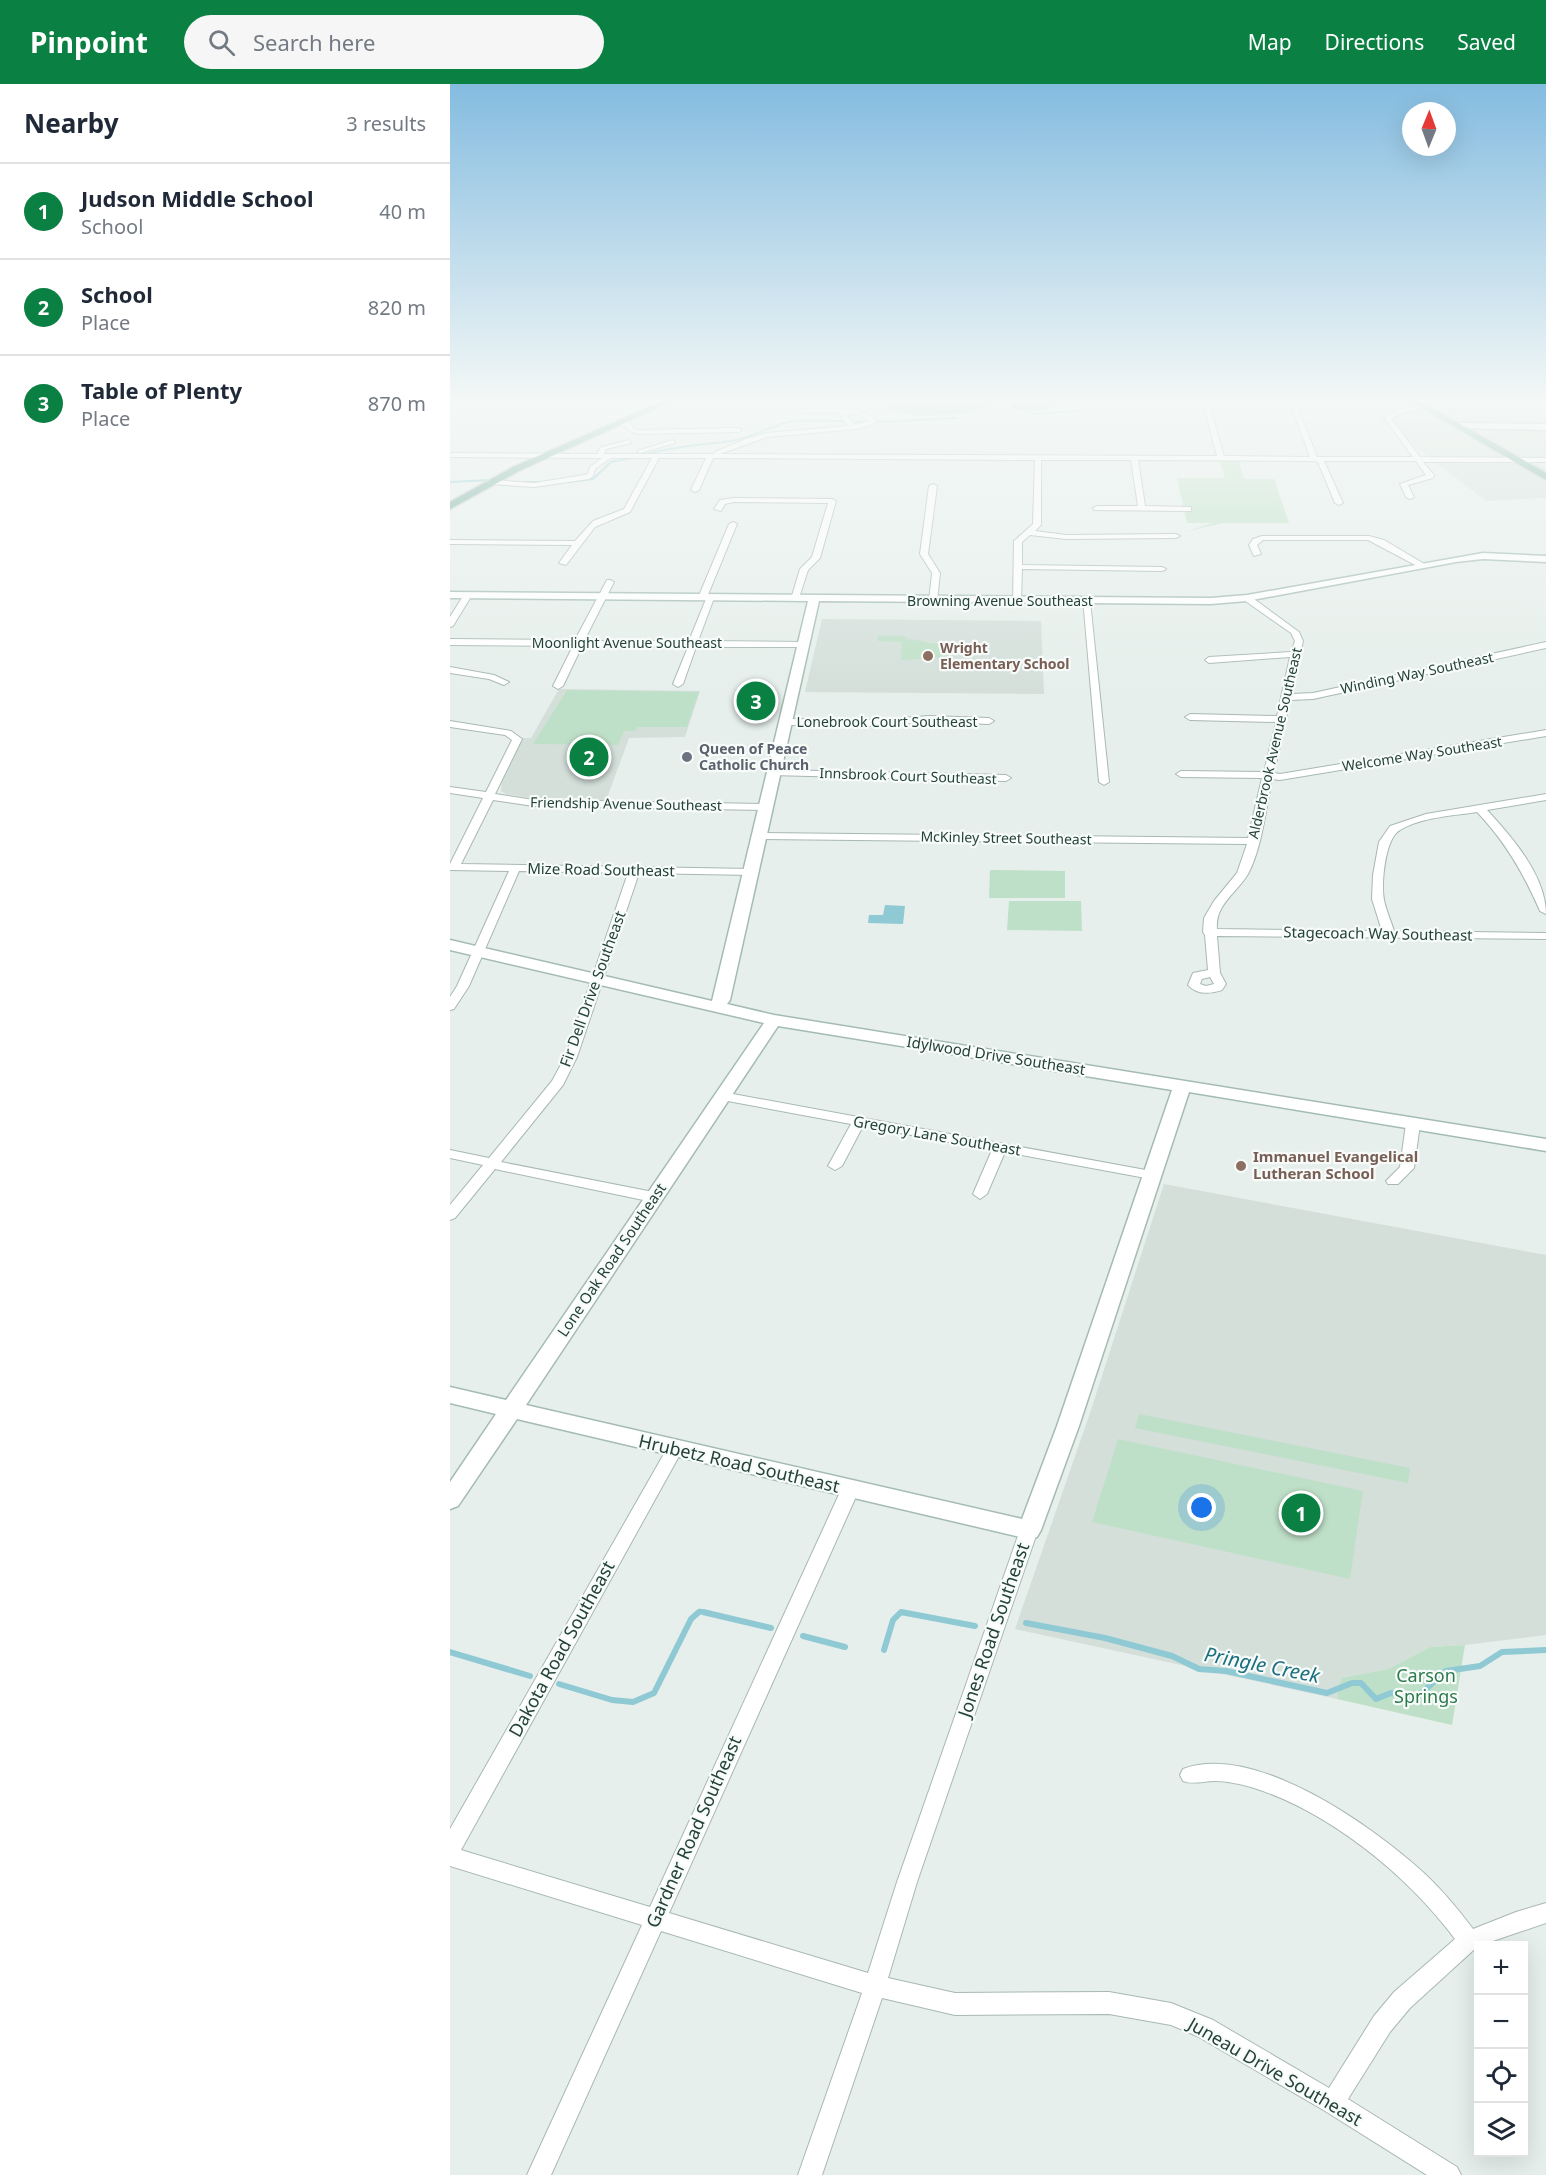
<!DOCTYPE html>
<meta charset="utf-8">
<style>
body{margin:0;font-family:"Noto Sans",sans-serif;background:#f6f6f7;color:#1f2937}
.controls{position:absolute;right:18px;bottom:18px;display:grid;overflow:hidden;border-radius:0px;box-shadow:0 6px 24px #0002}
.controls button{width:54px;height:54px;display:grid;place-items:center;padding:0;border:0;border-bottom:2px solid #e0e1e3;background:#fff;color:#1f2937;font:30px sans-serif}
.compass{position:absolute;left:952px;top:18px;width:54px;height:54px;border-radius:50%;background:#fff;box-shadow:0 6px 24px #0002;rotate:1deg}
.you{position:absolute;left:752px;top:1424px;width:21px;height:21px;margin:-15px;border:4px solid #fff;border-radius:50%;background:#1a73e8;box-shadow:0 0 0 9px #1a73e833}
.badge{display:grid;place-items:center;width:39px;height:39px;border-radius:50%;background:#0b8043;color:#fff;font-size:20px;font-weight:700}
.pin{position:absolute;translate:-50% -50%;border:3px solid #fff;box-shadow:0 2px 6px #0006}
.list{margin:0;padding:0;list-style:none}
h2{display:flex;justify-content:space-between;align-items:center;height:78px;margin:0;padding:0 24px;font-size:26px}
h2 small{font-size:20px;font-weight:400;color:#747a83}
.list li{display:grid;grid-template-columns:39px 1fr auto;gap:18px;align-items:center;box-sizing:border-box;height:96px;padding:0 24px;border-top:2px solid #e0e1e3}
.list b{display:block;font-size:22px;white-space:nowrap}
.list p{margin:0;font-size:20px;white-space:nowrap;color:#747a83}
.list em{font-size:20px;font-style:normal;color:#747a83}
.icon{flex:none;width:33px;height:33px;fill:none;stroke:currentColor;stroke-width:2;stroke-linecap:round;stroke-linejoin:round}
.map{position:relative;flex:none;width:1096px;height:2091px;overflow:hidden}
header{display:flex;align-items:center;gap:36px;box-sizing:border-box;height:84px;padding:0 30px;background:#0b8043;color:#fff}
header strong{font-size:28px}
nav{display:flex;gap:33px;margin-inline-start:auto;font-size:21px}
.search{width:420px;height:54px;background:#f6f6f7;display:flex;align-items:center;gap:15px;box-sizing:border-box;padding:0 21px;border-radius:33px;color:#747a83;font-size:22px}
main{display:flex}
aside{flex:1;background:#fff}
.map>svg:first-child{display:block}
</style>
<header>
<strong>Pinpoint</strong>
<div class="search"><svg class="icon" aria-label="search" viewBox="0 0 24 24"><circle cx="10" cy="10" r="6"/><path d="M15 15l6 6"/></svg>Search here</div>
<nav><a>Map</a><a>Directions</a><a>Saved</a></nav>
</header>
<main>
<aside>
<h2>Nearby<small>3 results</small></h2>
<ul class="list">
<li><span class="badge">1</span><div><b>Judson Middle School</b><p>School</p></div><em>40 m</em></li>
<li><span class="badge">2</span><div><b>School</b><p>Place</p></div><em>820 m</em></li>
<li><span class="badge">3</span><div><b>Table of Plenty</b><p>Place</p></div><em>870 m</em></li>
</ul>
</aside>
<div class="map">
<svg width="1096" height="2091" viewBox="0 0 1096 2091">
<rect width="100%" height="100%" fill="#e6efeb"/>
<path fill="#d4dfda" d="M 897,316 L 1085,316 L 1096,329 L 1096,377 L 1087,379 L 1096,385 L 1096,414 L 1036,417 L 915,324 Z
M 372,535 L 591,537 L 594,610 L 355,608 Z
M 109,605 L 250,607 L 235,653 L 179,654 L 156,717 L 136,714 L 80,714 L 56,710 L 51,707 L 52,696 L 73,654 L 81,654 Z
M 714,1100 L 1096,1171 L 1096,1551 L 1015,1561 L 980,1563 L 938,1585 L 891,1594 L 887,1615 L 565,1545 L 639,1332 Z"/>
<path fill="#bfe0c8" d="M 770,377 L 789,377 L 794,395 L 824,395 L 839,439 L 773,439 L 734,448 L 763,439 L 737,439 L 727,394 L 775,394 Z
M 428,552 L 456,552 L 456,555 C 472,556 485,561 501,561 L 500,573 L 451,576 L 452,558 L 428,557 Z
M 117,606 L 249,608 L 237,643 L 187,643 L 185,647 L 174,647 L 168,661 L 83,660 Z
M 540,786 L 615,787 L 615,814 L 539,814 Z
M 559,817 L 631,817 L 632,847 L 557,846 Z
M 689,1330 L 960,1384 L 958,1399 L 685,1344 Z
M 668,1355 L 913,1407 L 900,1495 L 642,1438 Z
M 1015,1561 L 1002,1641 L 887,1615 L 891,1594 L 938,1585 L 980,1563 Z"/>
<path fill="#8ec9d4" d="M 438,316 L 559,316 L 538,318 L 539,321 L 521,329 L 472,332 L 440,326 L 438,324 L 443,321 L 435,318 Z
M 580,316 L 607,316 C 599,328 574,330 562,323 L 564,320 L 580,318 Z
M 435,821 L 455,822 L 453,840 L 418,839 L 419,831 L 433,831 Z"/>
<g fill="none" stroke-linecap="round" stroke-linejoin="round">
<path stroke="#8ec9d4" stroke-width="2" d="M 583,330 L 628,327
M 196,370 C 225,362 252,361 281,357 C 303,354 323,339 346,337 C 372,335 398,338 424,338 C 451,338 479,335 506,334
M 0,398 L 41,396
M 67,398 L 95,398
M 118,398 L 143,395 L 161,378 L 181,374"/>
<path stroke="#8ec9d4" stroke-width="4.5" d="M 248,1529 L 250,1527 L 259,1529
M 450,1529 L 457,1529"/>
<path stroke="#8ec9d4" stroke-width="6" d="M 253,1528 L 321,1544
M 576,1539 L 655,1554 L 722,1572 L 749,1585 L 776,1587 L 877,1609 L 902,1599 L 911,1599 L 926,1615 L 941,1609 L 967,1613 L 996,1587 L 1030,1582 L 1052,1568 L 1096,1566
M 353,1552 L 395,1563
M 434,1566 L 443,1536 L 451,1528 L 525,1542
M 0,1568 L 80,1592
M 109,1600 L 162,1616 L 183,1618 L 204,1609 L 241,1535 L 249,1528"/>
<defs>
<path id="street" d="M 64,316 L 70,316 L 64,321 L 61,319 Z
M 152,316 L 181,316 L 178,318 Z
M 633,316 L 692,316 L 689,318 L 636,318 Z
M 752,316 L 758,316 L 774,372 L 860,373 L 839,316 L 845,316 L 867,373 L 963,373 L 934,334 L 946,327 L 975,320 L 977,323 L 950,329 L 941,335 L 970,373 L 1096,374 L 1096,378 L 973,378 L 984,391 L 983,394 L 958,401 L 964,413 L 960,415 L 956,413 L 950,400 L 976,391 L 966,377 L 874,377 L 893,419 L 889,421 L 885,419 L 868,378 L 865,377 L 688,376 L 695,422 L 741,423 L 741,427 L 738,427 L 644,426 L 643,424 L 647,422 L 688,422 L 681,376 L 591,376 L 591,441 L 585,447 L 616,451 L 726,450 L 730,452 L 726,454 L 616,455 L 580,451 L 572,458 L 572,481 L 712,483 L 716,485 L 712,487 L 572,485 L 571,517 L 567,519 L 563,517 L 564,457 L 583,440 L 585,376 L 263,374 L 249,406 L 245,408 L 241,406 L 256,374 L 209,374 L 180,428 L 145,443 L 116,481 L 109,479 L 122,461 L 0,460 L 0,456 L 125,457 L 143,437 L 174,425 L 202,374 L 161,374 L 145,385 L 143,392 L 139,395 L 84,403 L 40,400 L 36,398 L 40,396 L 84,399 L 134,391 L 138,390 L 140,383 L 152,374 L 0,373 L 0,369 L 147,370 L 151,363 L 179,356 L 181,359 L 156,365 L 154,370 L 264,370 L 265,368 L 296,355 L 317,349 L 398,342 L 389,329 L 353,329 L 350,327 L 353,325 C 378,325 407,320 427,337 L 419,342 L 405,345 L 317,353 L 270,370 L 767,372 ZM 397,330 L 409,330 L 419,337 L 404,341 Z
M 169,337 L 180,339 L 184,345 L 189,346 L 289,344 L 292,346 L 289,348 L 188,350 L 180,347 L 176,342 L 167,340 Z
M 223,356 L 225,359 L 190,369 L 187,367 Z
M 483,400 L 487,402 L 478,470 L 490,489 L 487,517 L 483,519 L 479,517 L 482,489 L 470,470 L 479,402 Z
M 284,414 L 382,415 L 386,417 L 370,474 L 358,486 L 348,517 L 341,515 L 350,485 L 362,473 L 378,419 L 284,418 L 275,420 L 271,427 L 264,425 L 270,416 Z
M 283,438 L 287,440 L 257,513 L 260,512 L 264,514 L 248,557 L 354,558 L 357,559 L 357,563 L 246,563 L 233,600 L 228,603 L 223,600 L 238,563 L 132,562 L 113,602 L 108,605 L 103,602 L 123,562 L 0,561 L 0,555 L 125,556 L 157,496 L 160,496 L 164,498 L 134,557 L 239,557 L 256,515 L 252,516 L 248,514 L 279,440 Z
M 812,452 L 919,452 L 934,456 L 976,481 L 969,483 L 918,456 L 813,456 L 807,461 L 811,470 L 804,472 L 799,461 L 803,455 Z
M 15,509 L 22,511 L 3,542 L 0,543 L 0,533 Z
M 794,512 L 800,512 L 849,548 L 853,557 L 842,610 L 863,609 L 1096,558 L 1096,564 L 863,615 L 840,616 L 824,689 L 830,690 L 1096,646 L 1096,652 L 830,696 L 822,695 C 816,724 812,764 798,790 C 787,809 765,820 767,845 L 932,847 L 922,815 L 923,791 L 929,758 L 940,742 L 976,730 L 1096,710 L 1096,716 L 1037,726 C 1062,753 1096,792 1096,830 L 1090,827 C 1074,790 1055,757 1027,728 C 1002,732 972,733 950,746 C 935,754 931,800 934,816 C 936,826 941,837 944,847 L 1096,849 L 1096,855 L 767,852 L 770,889 L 776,900 L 772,906 C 760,910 747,911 738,901 L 743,889 L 758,886 L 755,851 L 753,848 L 754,834 L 764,817 L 787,789 L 797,760 L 310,755 L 305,752 L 310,749 L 798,754 L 812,694 L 731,693 L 726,690 L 731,687 L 814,688 L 826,638 L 740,636 L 735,633 L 740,630 L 827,632 L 840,573 L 759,579 L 755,576 L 759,573 L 841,568 L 845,557 L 841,549 L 794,516 ZM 760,893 L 764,900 L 756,902 L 750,900 L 752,895 Z
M 633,515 L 640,517 L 659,698 L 654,701 L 649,698 Z
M 0,583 L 44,591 L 59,598 L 54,601 L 39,595 L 0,589 Z
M 479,632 L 539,634 L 544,637 L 539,640 L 479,638 L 426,642 L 336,641 L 331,638 L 336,635 L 426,636 Z
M 0,637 L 61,647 L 72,655 L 45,710 L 84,716 L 316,720 L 321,723 L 316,726 L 84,722 L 43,716 L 11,780 L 302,785 L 307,788 L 302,791 L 189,789 L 127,973 L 113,1001 L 51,1078 L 203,1108 L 208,1110 L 210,1113 L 208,1116 L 203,1118 L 45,1085 L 5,1134 L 0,1136 L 0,1121 L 33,1081 L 0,1074 L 0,1066 L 39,1074 L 102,997 L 115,973 L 178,789 L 69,787 L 19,902 L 4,925 L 0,926 L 0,913 L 7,902 L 59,787 L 0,786 L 0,780 L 33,714 L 0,709 L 0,703 L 36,708 L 62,656 L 55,651 L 0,643 Z
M 325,686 L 556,691 L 561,694 L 556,697 L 321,691 L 320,689 Z
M 272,1008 L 701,1087 L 708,1091 L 701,1095 L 555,1068 L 537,1110 L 530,1115 L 523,1110 L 542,1066 L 413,1042 L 392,1082 L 385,1086 L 378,1082 L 401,1040 L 267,1015 L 265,1012 Z
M 963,1036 L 970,1040 L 964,1084 L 948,1100 L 938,1100 L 936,1097 L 950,1083 L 956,1040 Z
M 225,1359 L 231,1361 L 233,1365 L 11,1766 L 200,1823 L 391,1406 L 394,1401 L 400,1399 L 406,1401 L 409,1406 L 219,1829 L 418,1889 L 447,1798 L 570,1446 L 573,1441 L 579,1439 L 585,1441 L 588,1446 L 467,1798 L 438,1894 L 505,1909 L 659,1908 L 721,1919 L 763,1936 L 879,2004 L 924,1932 L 944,1908 L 1005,1855 C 957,1791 879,1727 801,1703 C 790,1700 776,1697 765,1697 C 753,1697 743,1701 733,1697 L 730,1691 L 733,1685 C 805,1658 924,1743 975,1790 C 993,1807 1008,1825 1023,1845 L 1066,1828 L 1096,1819 L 1096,1839 L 1028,1862 L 960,1924 L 940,1948 L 898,2015 L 1007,2083 L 1011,2091 L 977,2091 L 875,2027 L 747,1952 L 721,1941 L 659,1930 L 505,1931 L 432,1914 L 372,2091 L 348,2091 L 412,1909 L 211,1847 L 101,2091 L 77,2091 L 192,1841 L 0,1782 L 0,1745 L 219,1361 Z"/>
<path id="secondary" d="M 1010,339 L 1096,340 L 1096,346 L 1007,344 L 1006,342 Z
M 1033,469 L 1096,472 L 1096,478 L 1033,475 L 1006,478 L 797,517 L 761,520 L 369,517 L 280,916 L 277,920 L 324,931 L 1096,1055 L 1096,1067 L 739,1008 L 629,1342 L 591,1446 L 587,1453 L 579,1455 L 67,1335 L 8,1422 L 0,1425 L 0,1398 L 46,1330 L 0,1319 L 0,1303 L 56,1316 L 314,939 L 0,866 L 0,856 L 262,917 L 358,517 L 0,514 L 0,508 L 761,514 L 797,511 ZM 328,942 L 722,1006 L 607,1342 L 572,1435 L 76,1321 Z"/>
<path id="primary" d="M 215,316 L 225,316 L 69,387 L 0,425 L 0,418 L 63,383 Z
M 958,316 L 968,316 L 1096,389 L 1096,396 Z"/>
</defs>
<use href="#street" stroke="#a8b8b2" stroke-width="2"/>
<use href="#secondary" stroke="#a4bbb3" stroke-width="3"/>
<use href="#primary" stroke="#c2cac8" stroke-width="3"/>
<use href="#street" fill="#fff" fill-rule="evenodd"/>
<use href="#secondary" fill="#fff" fill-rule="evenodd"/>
<use href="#primary" fill="#6aa596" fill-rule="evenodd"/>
</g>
<linearGradient id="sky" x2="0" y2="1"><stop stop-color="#84bce0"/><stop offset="0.52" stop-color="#f4f8f6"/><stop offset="1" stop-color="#f4f8f6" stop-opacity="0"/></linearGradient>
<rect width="1096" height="608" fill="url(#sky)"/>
<g fill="#8d6e63" stroke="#f7fbf9" stroke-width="2">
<circle cx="478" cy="572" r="6"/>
<circle cx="791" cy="1082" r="6"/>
</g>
<circle fill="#6b7280" stroke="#f7fbf9" stroke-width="2" cx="237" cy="673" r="6"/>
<g text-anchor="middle" stroke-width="4.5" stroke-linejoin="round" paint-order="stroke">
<g font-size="14" fill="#24423a" stroke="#f7fbf9">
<text x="550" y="522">Browning Avenue Southeast</text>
<text x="177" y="564">Moonlight Avenue Southeast</text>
<text transform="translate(967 589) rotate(-12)" y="5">Winding Way Southeast</text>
<text x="437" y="643">Lonebrook Court Southeast</text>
<text transform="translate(825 659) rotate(-77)" y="5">Alderbrook Avenue Southeast</text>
<text transform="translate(972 670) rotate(-9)" y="5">Welcome Way Southeast</text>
<text transform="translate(458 692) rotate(2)" y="5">Innsbrook Court Southeast</text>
<text transform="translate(176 720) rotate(1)" y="5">Friendship Avenue Southeast</text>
<text transform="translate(556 754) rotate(1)" y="5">McKinley Street Southeast</text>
</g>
<g font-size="14" font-weight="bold" fill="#785e54" stroke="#f7fbf9" text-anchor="start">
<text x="490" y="569">Wright<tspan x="490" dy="16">Elementary School</tspan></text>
</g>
<g font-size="14" font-weight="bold" fill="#5b616d" stroke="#f7fbf9" text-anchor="start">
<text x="249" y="670">Queen of Peace<tspan x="249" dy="16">Catholic Church</tspan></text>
</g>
<g font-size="15" fill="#24423a" stroke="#f7fbf9">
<text transform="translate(151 786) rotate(1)" y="5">Mize Road Southeast</text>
<text transform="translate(928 850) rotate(1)" y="5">Stagecoach Way Southeast</text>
<text transform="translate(143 905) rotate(-70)" y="5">Fir Dell Drive Southeast</text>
<text transform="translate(546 972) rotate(9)" y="5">Idylwood Drive Southeast</text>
<text transform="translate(487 1052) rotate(10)" y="5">Gregory Lane Southeast</text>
<text transform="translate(162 1176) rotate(-56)" y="5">Lone Oak Road Southeast</text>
</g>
<g font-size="15" font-weight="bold" fill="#785e54" stroke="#f7fbf9" text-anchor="start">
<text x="803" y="1078">Immanuel Evangelical<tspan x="803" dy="17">Lutheran School</tspan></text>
</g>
<g font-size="18" fill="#24423a" stroke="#f7fbf9">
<text transform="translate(289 1380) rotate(13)" y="6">Hrubetz Road Southeast</text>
<text transform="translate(544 1546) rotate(-71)" y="6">Jones Road Southeast</text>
<text transform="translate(112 1565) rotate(-61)" y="6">Dakota Road Southeast</text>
<text transform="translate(244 1748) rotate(-66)" y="6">Gardner Road Southeast</text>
<text transform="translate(825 1988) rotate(30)" y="6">Juneau Drive Southeast</text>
</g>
<g font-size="18" fill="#2d7a4b" stroke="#f7fbf9">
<text x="976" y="1598">Carson<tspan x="976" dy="21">Springs</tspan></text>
</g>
<g font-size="20" font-style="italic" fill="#1c6f80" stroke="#f7fbf9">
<text transform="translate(812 1581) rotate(11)" y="7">Pringle Creek</text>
</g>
</g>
</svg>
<div class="controls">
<button>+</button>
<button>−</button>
<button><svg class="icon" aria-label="locate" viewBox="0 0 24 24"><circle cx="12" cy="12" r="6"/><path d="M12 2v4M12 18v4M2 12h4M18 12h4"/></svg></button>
<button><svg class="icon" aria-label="layers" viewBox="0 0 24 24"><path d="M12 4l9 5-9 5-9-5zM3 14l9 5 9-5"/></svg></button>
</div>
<svg class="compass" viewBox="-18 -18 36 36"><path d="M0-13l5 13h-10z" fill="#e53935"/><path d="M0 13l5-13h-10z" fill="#747a83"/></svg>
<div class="you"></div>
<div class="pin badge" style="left:851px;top:1429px">1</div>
<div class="pin badge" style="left:139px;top:673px">2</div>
<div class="pin badge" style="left:306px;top:617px">3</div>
</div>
</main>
